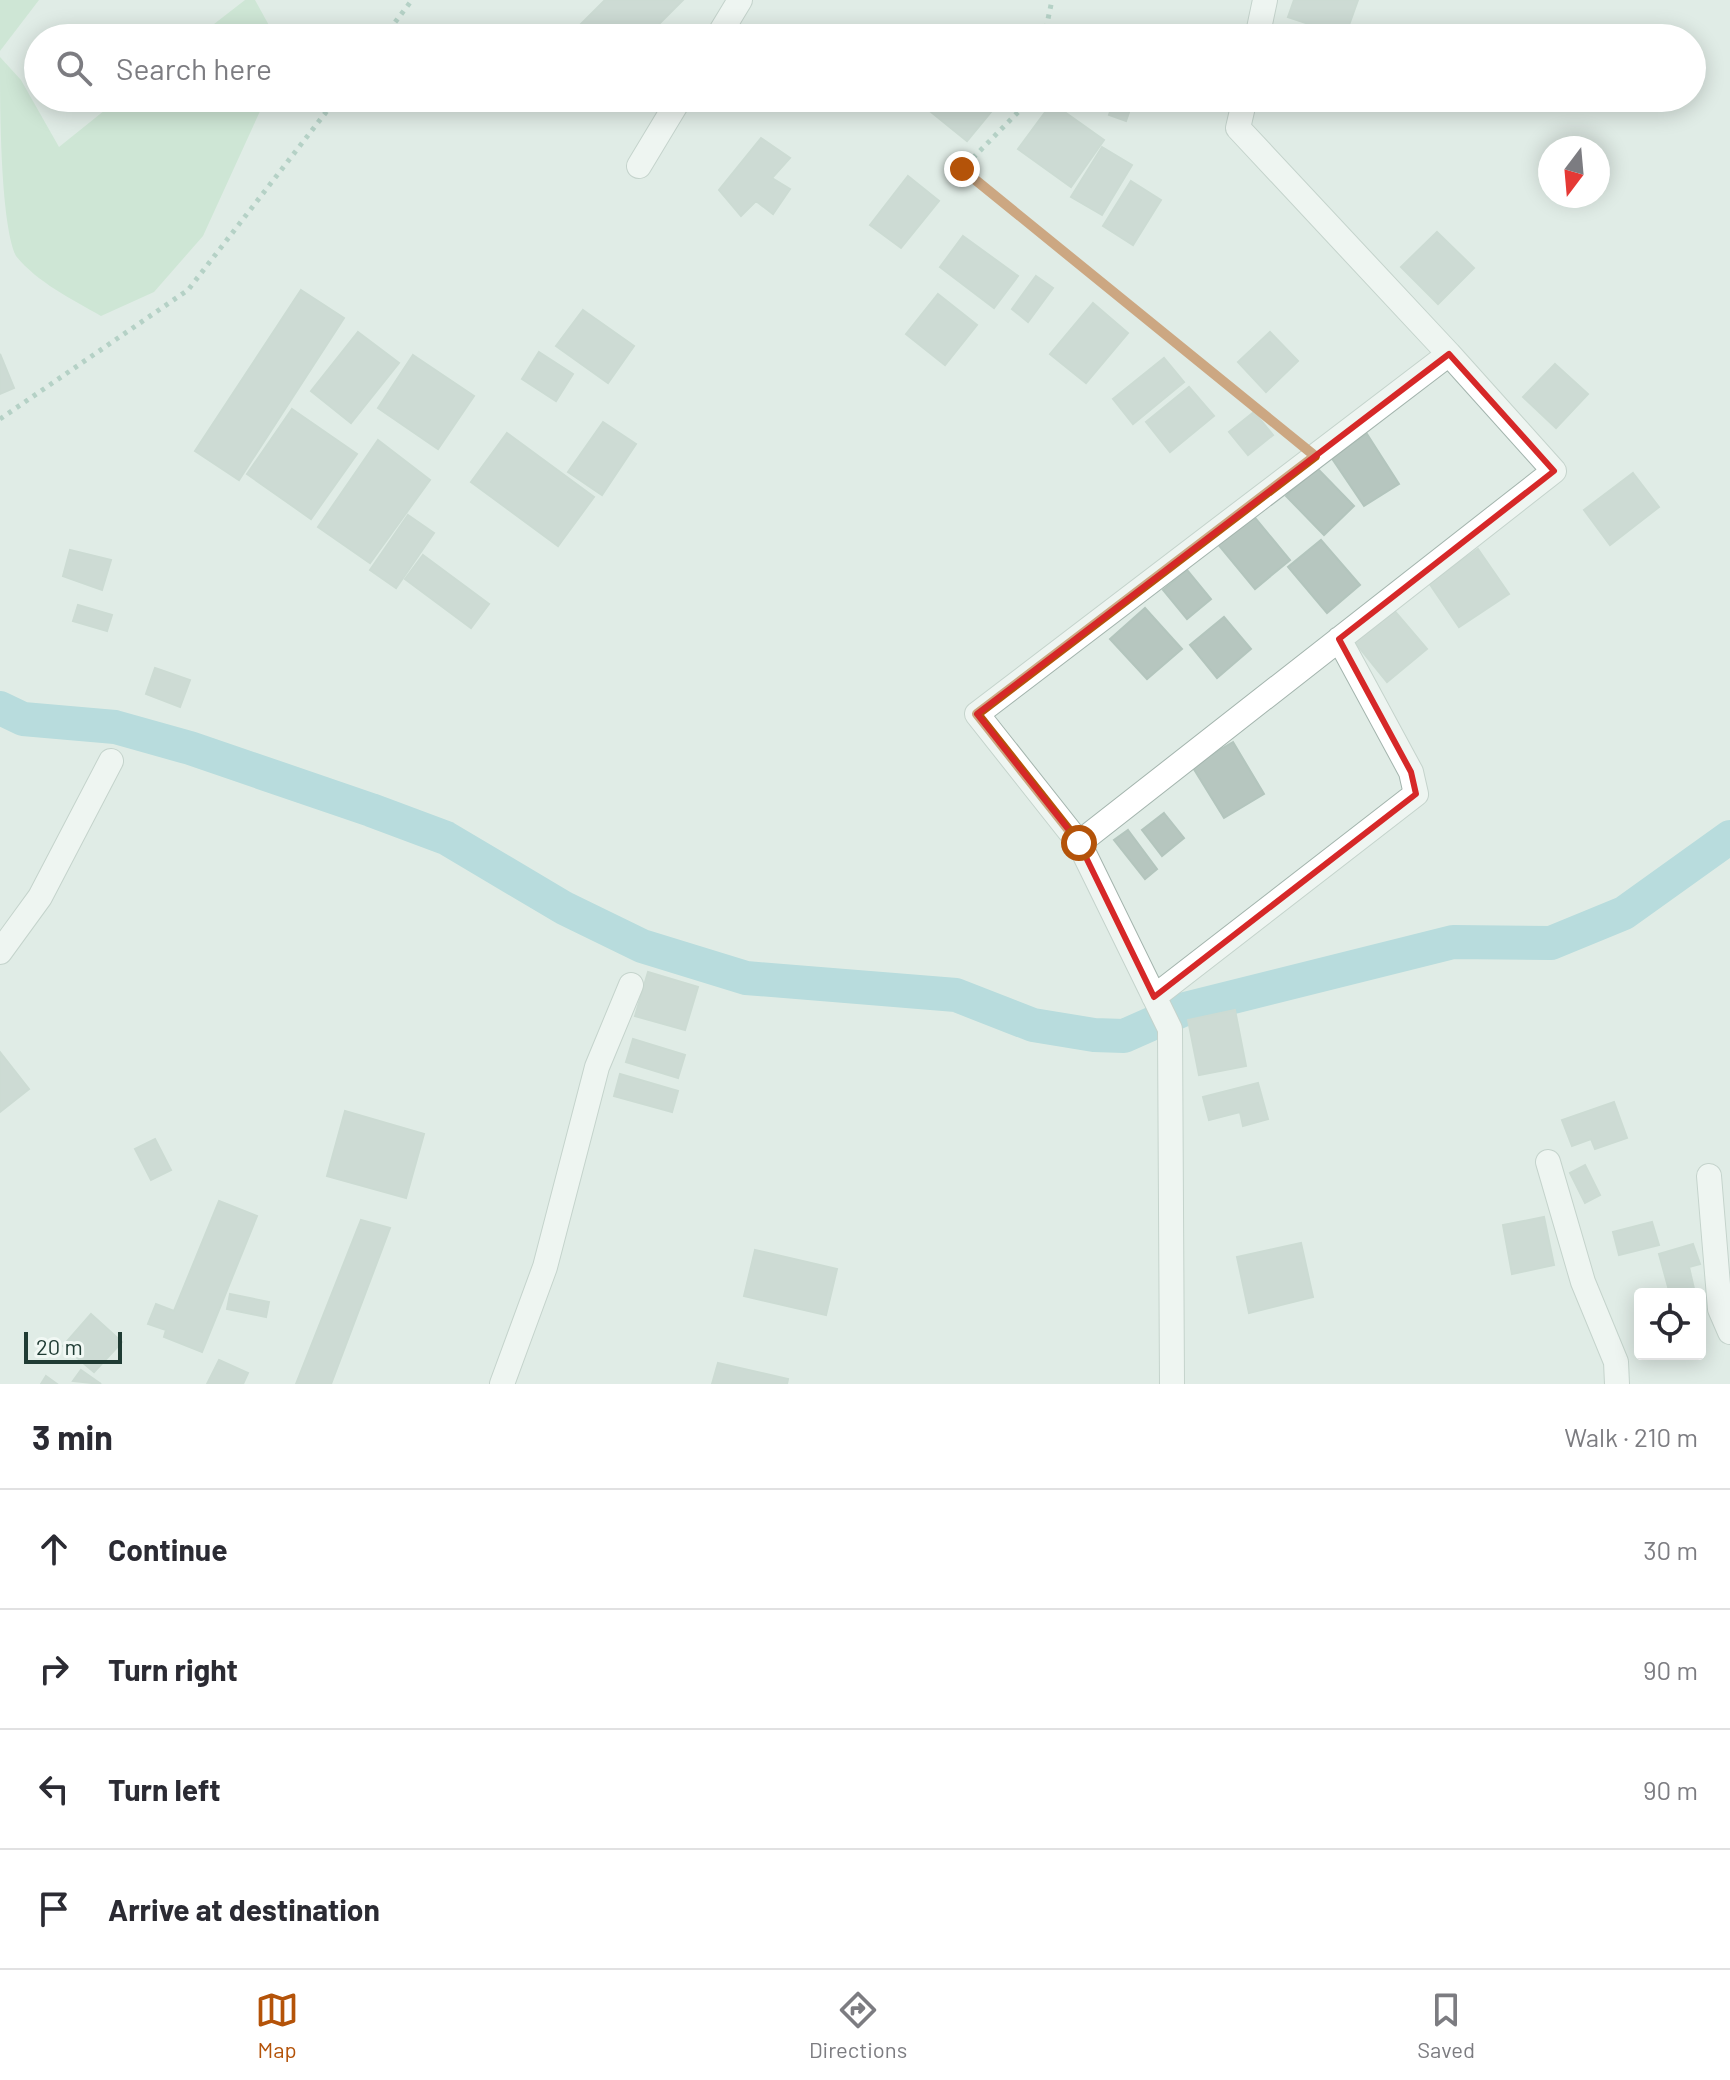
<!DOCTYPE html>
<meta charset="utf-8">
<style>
body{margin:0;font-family:Barlow,sans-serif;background:#f2f2f3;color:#2b2b33}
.controls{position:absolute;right:24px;bottom:24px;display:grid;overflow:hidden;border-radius:8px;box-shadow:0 4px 20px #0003}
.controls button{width:72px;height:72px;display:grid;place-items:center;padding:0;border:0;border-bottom:2px solid #e1e1e2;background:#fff;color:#2b2b33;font:40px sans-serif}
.compass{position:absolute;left:1538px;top:136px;width:72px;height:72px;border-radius:50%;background:#fff;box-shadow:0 4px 20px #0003;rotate:196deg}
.scale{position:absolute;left:24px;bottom:20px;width:98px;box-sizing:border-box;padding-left:8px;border:4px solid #203c34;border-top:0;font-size:22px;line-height:28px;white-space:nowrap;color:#203c34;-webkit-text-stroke:6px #f1f8f4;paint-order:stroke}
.stop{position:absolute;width:24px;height:24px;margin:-18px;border:6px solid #b45309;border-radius:50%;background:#fff}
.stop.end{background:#b45309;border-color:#fff;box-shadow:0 2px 8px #0008}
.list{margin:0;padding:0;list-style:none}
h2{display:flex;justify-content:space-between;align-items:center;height:104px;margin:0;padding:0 32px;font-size:34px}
h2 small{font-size:26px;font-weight:400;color:#7c7c81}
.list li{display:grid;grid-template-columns:52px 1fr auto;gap:24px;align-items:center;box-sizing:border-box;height:120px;padding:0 32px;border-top:2px solid #e1e1e2}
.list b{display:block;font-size:30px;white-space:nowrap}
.list em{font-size:26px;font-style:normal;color:#7c7c81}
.icon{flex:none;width:44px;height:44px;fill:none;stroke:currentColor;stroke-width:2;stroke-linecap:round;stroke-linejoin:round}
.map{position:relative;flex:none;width:1730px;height:1384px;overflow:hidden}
.search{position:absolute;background:#fff;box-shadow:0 4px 20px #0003;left:24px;right:24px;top:24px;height:88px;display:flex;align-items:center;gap:20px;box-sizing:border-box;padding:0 28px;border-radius:44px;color:#7c7c81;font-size:30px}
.sheet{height:584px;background:#fff}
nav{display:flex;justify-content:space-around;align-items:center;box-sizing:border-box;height:112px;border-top:2px solid #e1e1e2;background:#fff;font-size:22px;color:#7c7c81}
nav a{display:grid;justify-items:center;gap:4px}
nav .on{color:#b45309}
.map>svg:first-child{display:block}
</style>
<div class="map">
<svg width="1730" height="1384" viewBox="0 0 1730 1384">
<rect width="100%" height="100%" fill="#e0ece6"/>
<path fill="#b8ddc2" d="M 0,0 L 39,0 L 0,51 Z
M 245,0 L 255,0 L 276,38 L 196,38 Z
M 0,57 L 21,80 L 59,147 L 120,98 L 266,98 L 203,236 L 154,292 L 101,316 C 72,299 38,283 16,256 C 0,222 0,102 0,57 Z"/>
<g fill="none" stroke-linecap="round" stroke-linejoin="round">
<path stroke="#87c7d2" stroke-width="34" d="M 0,708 L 23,719 L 115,727 L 190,748 L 371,810 L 446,838 L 564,908 L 642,946 L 746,978 L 956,995 L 1033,1025 L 1094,1035 L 1124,1036 L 1185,1009 L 1453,942 L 1551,943 L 1624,913 L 1730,837"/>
</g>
<path fill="#b6c6bf" stroke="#b3c5bd" stroke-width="2" d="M 605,0 L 683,0 L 645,38 L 567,38 Z
M 1294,0 L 1358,0 L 1345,36 L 1288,17 Z
M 1089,29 L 1114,38 L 1086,38 Z
M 932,98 L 985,98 L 995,107 L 967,141 L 925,107 Z
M 1115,98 L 1134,98 L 1126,121 L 1109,115 Z
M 1052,103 L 1104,140 L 1071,187 L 1018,149 Z
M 761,138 L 790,158 L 772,178 L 790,189 L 773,214 L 756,201 L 741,216 L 719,190 Z
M 1102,147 L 1132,165 L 1102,215 L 1071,197 Z
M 908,176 L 939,201 L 901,248 L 870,225 Z
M 1131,181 L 1161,200 L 1133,245 L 1103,226 Z
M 1437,232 L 1474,268 L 1438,304 L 1401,267 Z
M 963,236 L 1018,276 L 994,308 L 940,267 Z
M 1036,276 L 1053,288 L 1028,322 L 1012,309 Z
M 301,290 L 344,318 L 239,480 L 195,451 Z
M 938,294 L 977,325 L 945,365 L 906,334 Z
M 1093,303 L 1128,333 L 1086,383 L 1050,354 Z
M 583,310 L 634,346 L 608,383 L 556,346 Z
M 358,332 L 399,363 L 351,423 L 311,391 Z
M 1270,332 L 1298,361 L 1266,392 L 1238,362 Z
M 539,352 L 573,374 L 556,401 L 522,379 Z
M 0,354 L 14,388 L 0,394 Z
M 413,355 L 474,396 L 438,449 L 378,408 Z
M 1164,358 L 1184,382 L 1133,424 L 1113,399 Z
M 1555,364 L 1588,394 L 1556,428 L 1523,397 Z
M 1189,387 L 1214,416 L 1170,452 L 1146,422 Z
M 292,409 L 357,454 L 311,519 L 247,474 Z
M 1254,412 L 1273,435 L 1248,455 L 1229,432 Z
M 603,422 L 636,444 L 602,495 L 568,472 Z
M 507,433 L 594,497 L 558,546 L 471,482 Z
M 1367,434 L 1399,484 L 1364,506 L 1331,457 Z
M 378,440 L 430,480 L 370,563 L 318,527 Z
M 1316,467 L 1354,506 L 1324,535 L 1286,496 Z
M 1633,473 L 1659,507 L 1610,545 L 1584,510 Z
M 1251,513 L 1290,560 L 1255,589 L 1216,542 Z
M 408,515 L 434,533 L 396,588 L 370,570 Z
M 1321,540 L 1360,585 L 1327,613 L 1288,567 Z
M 1478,549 L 1509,594 L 1459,627 L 1429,583 Z
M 70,550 L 111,560 L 102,590 L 63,576 Z
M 423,555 L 489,604 L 471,628 L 405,579 Z
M 1187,570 L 1211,599 L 1187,619 L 1163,590 Z
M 78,605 L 112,615 L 107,631 L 73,621 Z
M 1145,608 L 1182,649 L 1147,679 L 1110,639 Z
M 1392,608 L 1427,649 L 1387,682 L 1353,640 Z
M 1224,617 L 1251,649 L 1217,678 L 1190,645 Z
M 155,668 L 190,680 L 180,707 L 146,694 Z
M 1233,742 L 1264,794 L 1224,818 L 1192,766 Z
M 1164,813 L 1184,838 L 1162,856 L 1142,830 Z
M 1128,830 L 1157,869 L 1145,879 L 1114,840 Z
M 648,972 L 698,987 L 685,1030 L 635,1016 Z
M 1235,1010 L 1246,1066 L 1199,1075 L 1188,1020 Z
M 633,1039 L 685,1055 L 678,1078 L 626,1062 Z
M 0,1052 L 29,1089 L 0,1112 Z
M 620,1074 L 678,1091 L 672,1112 L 614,1096 Z
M 1258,1083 L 1268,1119 L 1243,1126 L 1240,1112 L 1209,1120 L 1203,1097 Z
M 1614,1102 L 1627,1138 L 1595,1149 L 1591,1139 L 1572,1146 L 1562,1120 Z
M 345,1111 L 424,1134 L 406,1198 L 327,1176 Z
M 155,1139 L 171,1170 L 151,1180 L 135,1149 Z
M 1585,1165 L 1600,1195 L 1585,1203 L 1570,1173 Z
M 219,1201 L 257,1216 L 202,1352 L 164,1337 L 166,1330 L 148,1324 L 156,1304 L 174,1311 Z
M 1544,1217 L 1554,1265 L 1512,1274 L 1503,1225 Z
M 361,1220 L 390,1228 L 331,1384 L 296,1384 Z
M 1652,1222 L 1659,1245 L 1619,1255 L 1613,1232 Z
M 1301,1243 L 1313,1297 L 1249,1313 L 1237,1257 Z
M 1693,1244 L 1700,1264 L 1689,1267 L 1695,1293 L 1670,1294 L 1659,1254 Z
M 755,1250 L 837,1269 L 826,1315 L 744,1296 Z
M 230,1294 L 269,1302 L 266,1317 L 227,1309 Z
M 91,1314 L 122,1342 L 94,1372 L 63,1346 Z
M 219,1360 L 248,1373 L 243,1384 L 207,1384 Z
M 718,1363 L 788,1379 L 787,1384 L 712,1384 Z
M 81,1370 L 101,1384 L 73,1381 Z
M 46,1376 L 57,1384 L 41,1384 Z"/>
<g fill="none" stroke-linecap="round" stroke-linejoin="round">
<defs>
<path id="minor" d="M 717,38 L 740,0
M 1257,38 L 1265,0
M 639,166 L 680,98
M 1079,843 L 1554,471 L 1449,354
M 0,952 L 40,897 L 111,761
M 1154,997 L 1416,794 L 1411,772 L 1339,639
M 1548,1162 L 1583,1282 L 1616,1362 L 1617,1384
M 1709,1176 L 1720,1309 L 1730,1332
M 502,1384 L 545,1267 L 597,1067 L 631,985
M 1172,1384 L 1170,1029 L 1079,843 L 977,714 L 1449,354 L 1238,128 L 1245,98"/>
</defs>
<use href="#minor" stroke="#a3b4ad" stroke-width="26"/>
<path stroke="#80b0a0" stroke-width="5" stroke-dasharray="4 6" stroke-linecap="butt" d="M 383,38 L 412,0
M 1044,38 L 1052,0
M 1032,98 L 962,169 L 1293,438
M 0,419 L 188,290 L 337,98"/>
<use href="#minor" stroke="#fff" stroke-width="24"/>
</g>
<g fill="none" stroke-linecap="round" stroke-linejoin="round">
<path stroke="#b45309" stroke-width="10" d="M 962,169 L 1315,456 L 977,714 L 1079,843"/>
</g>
<path d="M0 0H1730V1384H0ZM 1449,354 L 1554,471 L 1339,639 L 1411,772 L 1416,794 L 1154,997 L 1079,843 L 977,714 Z" fill="#e0ece6" fill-opacity=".55" fill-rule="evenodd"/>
<path fill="none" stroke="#d62828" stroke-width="6" stroke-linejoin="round" d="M 1449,354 L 1554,471 L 1339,639 L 1411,772 L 1416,794 L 1154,997 L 1079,843 L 977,714 Z"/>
</svg>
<div class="controls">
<button><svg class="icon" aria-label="locate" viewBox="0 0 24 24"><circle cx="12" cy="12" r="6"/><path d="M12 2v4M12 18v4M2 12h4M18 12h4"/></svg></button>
</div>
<svg class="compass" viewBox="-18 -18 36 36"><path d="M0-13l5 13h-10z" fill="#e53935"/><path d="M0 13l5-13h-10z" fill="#7c7c81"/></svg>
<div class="scale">20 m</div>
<div class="stop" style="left:1079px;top:843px"></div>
<div class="stop end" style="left:962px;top:169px"></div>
<div class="search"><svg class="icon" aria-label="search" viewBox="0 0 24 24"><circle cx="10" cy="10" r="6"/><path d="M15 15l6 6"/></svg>Search here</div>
</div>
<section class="sheet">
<h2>3 min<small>Walk · 210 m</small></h2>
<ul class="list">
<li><svg class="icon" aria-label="ahead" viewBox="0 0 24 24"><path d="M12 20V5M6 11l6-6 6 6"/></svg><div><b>Continue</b></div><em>30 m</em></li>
<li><svg class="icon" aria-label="right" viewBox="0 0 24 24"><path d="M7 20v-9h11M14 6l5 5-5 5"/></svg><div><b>Turn right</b></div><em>90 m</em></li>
<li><svg class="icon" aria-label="left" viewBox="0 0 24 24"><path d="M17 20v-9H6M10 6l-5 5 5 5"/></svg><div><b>Turn left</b></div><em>90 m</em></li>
<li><svg class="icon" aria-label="arrive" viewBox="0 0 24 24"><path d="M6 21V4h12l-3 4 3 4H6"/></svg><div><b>Arrive at destination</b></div></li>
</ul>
</section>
<nav>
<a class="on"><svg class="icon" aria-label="map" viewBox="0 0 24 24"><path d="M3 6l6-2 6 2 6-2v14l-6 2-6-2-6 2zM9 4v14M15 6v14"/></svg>Map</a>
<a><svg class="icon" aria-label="directions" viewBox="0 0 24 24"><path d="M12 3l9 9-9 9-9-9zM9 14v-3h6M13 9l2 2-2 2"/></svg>Directions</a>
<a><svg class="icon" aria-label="saved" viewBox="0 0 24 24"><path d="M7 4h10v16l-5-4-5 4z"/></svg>Saved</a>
</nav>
